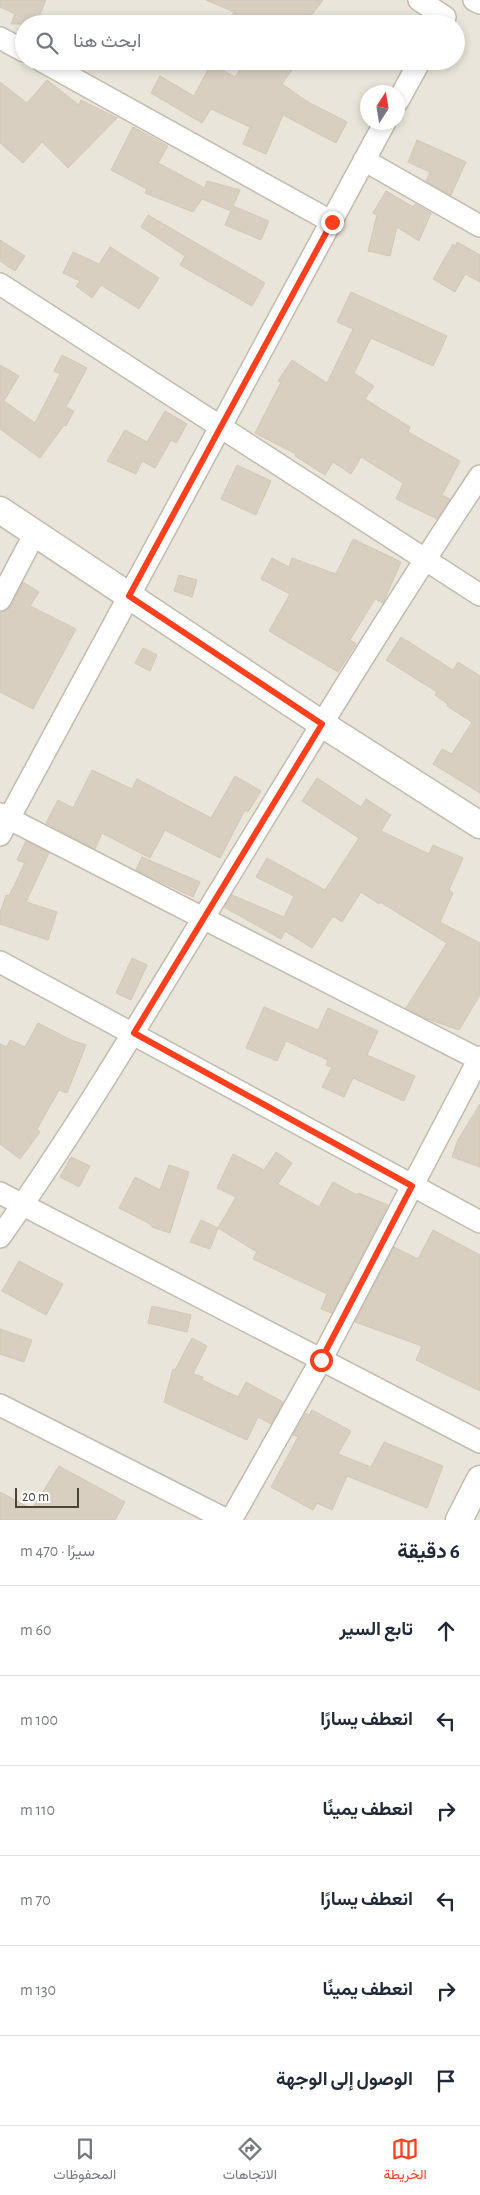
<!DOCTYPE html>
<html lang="ar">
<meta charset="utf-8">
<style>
body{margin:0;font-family:"Alegreya Sans",Vazirmatn,sans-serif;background:#f2f2f3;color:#1f2937;direction:rtl}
.compass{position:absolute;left:360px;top:85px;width:45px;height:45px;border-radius:50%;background:#fff;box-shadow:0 2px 8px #0003;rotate:12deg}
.scale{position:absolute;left:15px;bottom:12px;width:64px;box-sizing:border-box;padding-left:5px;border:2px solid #4b4439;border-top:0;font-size:14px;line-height:18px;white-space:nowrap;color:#4b4439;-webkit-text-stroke:4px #fff;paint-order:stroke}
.stop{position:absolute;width:15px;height:15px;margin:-11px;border:4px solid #fc3f1d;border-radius:50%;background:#fff}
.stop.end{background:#fc3f1d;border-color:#fff;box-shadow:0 1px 5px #0008}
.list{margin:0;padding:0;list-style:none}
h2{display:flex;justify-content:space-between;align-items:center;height:65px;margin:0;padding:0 20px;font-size:21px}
h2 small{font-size:16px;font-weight:400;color:#747a83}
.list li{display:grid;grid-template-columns:32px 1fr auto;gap:15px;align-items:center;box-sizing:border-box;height:90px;padding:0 20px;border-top:1px solid #e0e1e3}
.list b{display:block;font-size:19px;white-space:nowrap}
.list em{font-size:16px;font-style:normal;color:#747a83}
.icon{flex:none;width:28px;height:28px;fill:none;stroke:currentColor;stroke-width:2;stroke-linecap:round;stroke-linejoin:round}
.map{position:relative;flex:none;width:480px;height:1520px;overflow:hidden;direction:ltr}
.search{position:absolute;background:#fff;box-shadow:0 2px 8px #0003;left:15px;right:15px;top:15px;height:55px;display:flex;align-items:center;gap:12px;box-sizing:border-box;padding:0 18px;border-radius:28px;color:#747a83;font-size:19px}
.sheet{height:605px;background:#fff}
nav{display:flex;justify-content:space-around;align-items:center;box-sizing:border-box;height:70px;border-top:1px solid #e0e1e3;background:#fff;font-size:14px;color:#747a83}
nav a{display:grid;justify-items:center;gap:2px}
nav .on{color:#fc3f1d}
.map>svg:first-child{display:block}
</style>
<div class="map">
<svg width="480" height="1520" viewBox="0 0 480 1520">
<rect width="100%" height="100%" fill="#f6f3ec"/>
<path fill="#eae5da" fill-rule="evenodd" d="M 0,0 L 480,0 L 480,1520 L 0,1520 ZM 24,24 L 456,24 L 456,61 L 24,61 ZM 368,92 L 398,92 L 398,122 L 368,122 Z"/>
<path fill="#d8cfc1" stroke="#d3c7b4" d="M 0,0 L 46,0 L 36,24 L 11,24 L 15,14 L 0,7 Z
M 206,0 L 323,0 L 305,24 L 226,24 L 234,12 Z
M 246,61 L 298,61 L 282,84 L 308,102 L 347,122 L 336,143 L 283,115 L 266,154 L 243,144 L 250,127 L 211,109 L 202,123 L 151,93 L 160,76 L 194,96 L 211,64 L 235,77 Z
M 47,80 L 79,105 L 81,100 L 117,118 L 68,168 L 42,142 L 23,163 L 0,143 L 0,82 L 27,103 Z
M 133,127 L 168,146 L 158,163 L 205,188 L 207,181 L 240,190 L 233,206 L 269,221 L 261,240 L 225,225 L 231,211 L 202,199 L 193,212 L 145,193 L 147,189 L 111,170 Z
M 417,140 L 466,162 L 451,195 L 426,181 L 430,172 L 408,162 Z
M 386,191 L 413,207 L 415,204 L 431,213 L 419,241 L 397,227 L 390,256 L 368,251 L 377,215 L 373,213 Z
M 148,215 L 265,283 L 252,306 L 180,265 L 185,256 L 141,227 Z
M 0,240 L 25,256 L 15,271 L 0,261 Z
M 457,242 L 480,255 L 480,282 L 465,274 L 455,292 L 433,279 L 453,244 L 456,246 Z
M 110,247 L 159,278 L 139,309 L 101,285 L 92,298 L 76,286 L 80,281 L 63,273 L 73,252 L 99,264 Z
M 351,292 L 447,336 L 433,366 L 371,338 L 354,373 L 374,386 L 365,399 L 410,427 L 408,432 L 460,461 L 442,495 L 450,499 L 437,519 L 396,499 L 403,483 L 361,457 L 351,474 L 333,462 L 325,475 L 295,456 L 296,454 L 255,433 L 281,382 L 278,381 L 292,360 L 327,383 L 353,329 L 337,322 Z
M 62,355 L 87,368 L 66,407 L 74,411 L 66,426 L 64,425 L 40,458 L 0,429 L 0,365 L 19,376 L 4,401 L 35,423 L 60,374 L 54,371 Z
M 165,411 L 187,424 L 176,443 L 171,440 L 155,468 L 142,461 L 136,474 L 107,461 L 125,430 L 147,442 Z
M 237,465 L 271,481 L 256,515 L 221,499 Z
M 353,539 L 401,562 L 383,603 L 375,599 L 350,640 L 356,644 L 338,672 L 269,631 L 290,594 L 261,579 L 272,558 L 289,567 L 292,558 L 336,574 Z
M 179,575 L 197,580 L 192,597 L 174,591 Z
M 23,582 L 39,592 L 30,606 L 76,629 L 33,709 L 0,692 L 0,612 L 6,611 L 11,606 Z
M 401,637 L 453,670 L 458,662 L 480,676 L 480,793 L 433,764 L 442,749 L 452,754 L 472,722 L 447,706 L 448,704 L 435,695 L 437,692 L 386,660 Z
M 143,648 L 157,655 L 150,671 L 135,663 Z
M 92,770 L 132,789 L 137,779 L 211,818 L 235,776 L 261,791 L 248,812 L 245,810 L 220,858 L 165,830 L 150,858 L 102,833 L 95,849 L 46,823 L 58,800 L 73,808 Z
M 317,778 L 361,807 L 366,799 L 391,815 L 381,831 L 429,854 L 433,845 L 463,858 L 449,890 L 453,893 L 440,922 L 480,943 L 480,995 L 459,1030 L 425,1018 L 406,1008 L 447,943 L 380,902 L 379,904 L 361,892 L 342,922 L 333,916 L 312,948 L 285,931 L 281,939 L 224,907 L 232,895 L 284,917 L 294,896 L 256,877 L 267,858 L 325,890 L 359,838 L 302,801 Z
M 26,841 L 49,853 L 26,902 L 57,912 L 48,940 L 0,924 L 0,913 L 6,895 L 9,896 L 25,863 L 17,860 Z
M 142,857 L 200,882 L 193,897 L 136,870 Z
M 132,958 L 147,965 L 131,1000 L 116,993 Z
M 264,1007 L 318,1030 L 328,1008 L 378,1031 L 367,1055 L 415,1076 L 404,1101 L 353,1078 L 344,1097 L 322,1087 L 332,1067 L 326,1065 L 328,1060 L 286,1041 L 277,1061 L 246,1048 Z
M 38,1023 L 71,1040 L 86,1045 L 67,1093 L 59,1090 L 37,1129 L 40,1132 L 20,1159 L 0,1144 L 0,1044 L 7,1047 L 10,1040 L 25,1047 Z
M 480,1104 L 480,1167 L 452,1157 L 458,1140 Z
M 276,1152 L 292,1163 L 278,1184 L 319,1207 L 333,1182 L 357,1195 L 358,1193 L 388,1205 L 332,1313 L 321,1309 L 327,1294 L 253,1259 L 257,1252 L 218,1228 L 210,1249 L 190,1242 L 201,1220 L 218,1228 L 236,1197 L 217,1188 L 233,1154 L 264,1170 Z
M 71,1157 L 90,1166 L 79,1187 L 60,1177 Z
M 169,1165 L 189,1172 L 170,1233 L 152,1227 L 152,1225 L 119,1208 L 135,1177 L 160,1190 Z
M 433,1230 L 480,1255 L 480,1391 L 416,1360 L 422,1346 L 355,1322 L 394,1247 L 418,1259 Z
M 19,1261 L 63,1284 L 46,1315 L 2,1291 Z
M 152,1306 L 191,1315 L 187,1332 L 148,1323 Z
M 0,1329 L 32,1340 L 24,1362 L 0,1354 Z
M 192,1338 L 207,1346 L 193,1374 L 203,1377 L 202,1380 L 238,1397 L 246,1382 L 283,1402 L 271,1424 L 258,1417 L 247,1440 L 164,1402 L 173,1369 L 175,1370 Z
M 312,1410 L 351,1431 L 338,1454 L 371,1467 L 384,1442 L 443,1466 L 427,1508 L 347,1476 L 332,1510 L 317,1503 L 313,1510 L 271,1487 L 298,1437 L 293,1435 L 306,1413 L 309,1415 Z
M 59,1466 L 125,1502 L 115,1520 L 0,1520 L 0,1492 L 32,1509 Z"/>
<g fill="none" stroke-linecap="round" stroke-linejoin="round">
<defs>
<path id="minor" d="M 419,0 L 445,17
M 474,0 L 480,3
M 0,38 L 24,51
M 42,61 L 332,222
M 398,101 L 420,61
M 364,160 L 480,226
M 0,284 L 480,595
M 0,600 L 35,533
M 0,814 L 480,1060
M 0,835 L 385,122
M 0,962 L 480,1222
M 0,1193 L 480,1442
M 0,1237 C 73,1134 138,1025 204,917 C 294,769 384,620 480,476
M 0,1405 L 227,1520
M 231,1520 L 321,1360 L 480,1057"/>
<path id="tertiary" d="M 0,510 L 322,724 L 480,825
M 459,1520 L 480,1479"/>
</defs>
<use href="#minor" stroke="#c2bbae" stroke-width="24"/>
<use href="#tertiary" stroke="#c2bbae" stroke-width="29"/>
<use href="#minor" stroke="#fff" stroke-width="21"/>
<use href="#tertiary" stroke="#fff" stroke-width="26"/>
</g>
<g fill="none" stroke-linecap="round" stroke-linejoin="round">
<path stroke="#fc3f1d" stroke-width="6" d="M 321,1360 L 412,1186 L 134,1033 L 322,724 L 129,596 L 332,222"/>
</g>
</svg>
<svg class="compass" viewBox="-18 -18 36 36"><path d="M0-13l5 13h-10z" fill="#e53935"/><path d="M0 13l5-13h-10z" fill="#747a83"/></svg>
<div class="scale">20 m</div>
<div class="stop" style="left:321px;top:1360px"></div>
<div class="stop end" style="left:332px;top:222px"></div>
<div class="search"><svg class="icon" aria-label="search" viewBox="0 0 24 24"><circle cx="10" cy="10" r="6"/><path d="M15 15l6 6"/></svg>ابحث هنا</div>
</div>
<section class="sheet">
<h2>6 دقيقة<small>سيرًا · 470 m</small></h2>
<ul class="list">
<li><svg class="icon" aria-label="ahead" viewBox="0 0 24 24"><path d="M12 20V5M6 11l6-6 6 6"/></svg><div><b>تابع السير</b></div><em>60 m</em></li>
<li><svg class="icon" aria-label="left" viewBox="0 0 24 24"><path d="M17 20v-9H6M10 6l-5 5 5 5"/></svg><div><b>انعطف يسارًا</b></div><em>100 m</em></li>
<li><svg class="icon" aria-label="right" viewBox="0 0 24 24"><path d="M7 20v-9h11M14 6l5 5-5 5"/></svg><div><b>انعطف يمينًا</b></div><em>110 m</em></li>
<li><svg class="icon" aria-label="left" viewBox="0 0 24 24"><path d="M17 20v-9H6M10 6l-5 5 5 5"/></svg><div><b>انعطف يسارًا</b></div><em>70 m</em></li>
<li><svg class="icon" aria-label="right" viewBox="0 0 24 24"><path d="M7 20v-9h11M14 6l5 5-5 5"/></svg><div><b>انعطف يمينًا</b></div><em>130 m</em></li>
<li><svg class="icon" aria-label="arrive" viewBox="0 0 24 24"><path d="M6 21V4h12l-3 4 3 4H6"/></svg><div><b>الوصول إلى الوجهة</b></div></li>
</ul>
</section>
<nav>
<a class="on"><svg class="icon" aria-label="map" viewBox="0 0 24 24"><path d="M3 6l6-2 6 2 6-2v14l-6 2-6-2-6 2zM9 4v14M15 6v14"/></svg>الخريطة</a>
<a><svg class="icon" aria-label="directions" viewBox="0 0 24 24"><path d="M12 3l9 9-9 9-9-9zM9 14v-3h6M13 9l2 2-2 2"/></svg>الاتجاهات</a>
<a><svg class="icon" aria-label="saved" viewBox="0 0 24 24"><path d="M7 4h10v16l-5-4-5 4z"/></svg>المحفوظات</a>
</nav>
